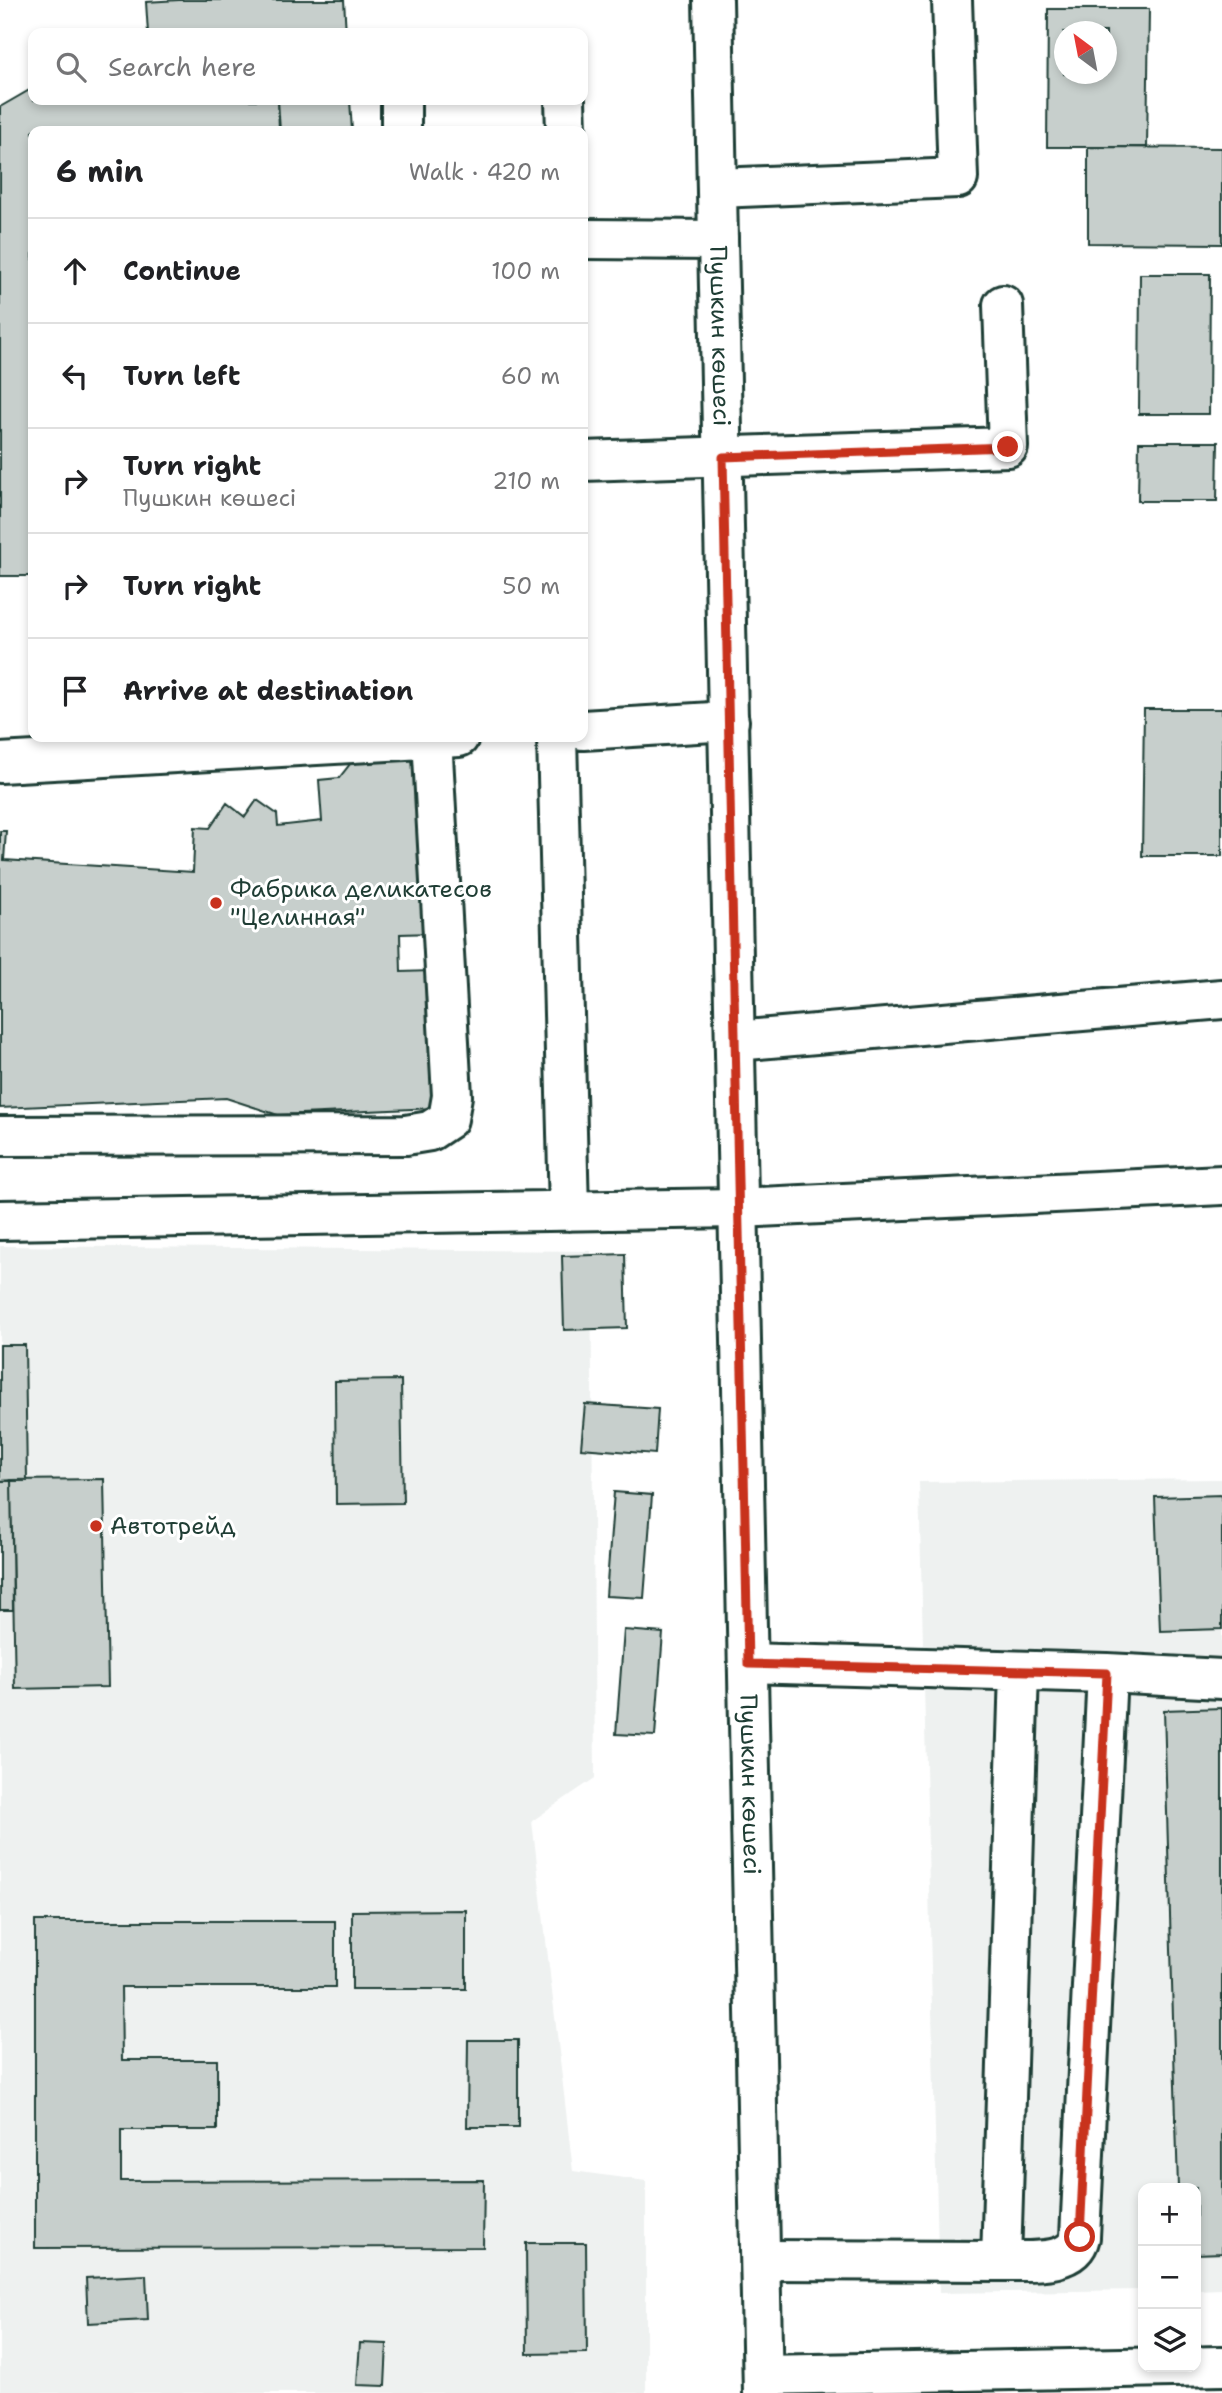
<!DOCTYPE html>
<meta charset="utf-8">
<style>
body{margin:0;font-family:"Shantell Sans",sans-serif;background:#f6f6f6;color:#202124}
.controls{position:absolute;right:21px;bottom:21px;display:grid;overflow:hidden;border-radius:14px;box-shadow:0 4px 10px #0003}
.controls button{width:63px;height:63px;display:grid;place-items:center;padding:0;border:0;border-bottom:2px solid #e0e0e0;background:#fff;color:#202124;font:35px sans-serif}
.compass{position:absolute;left:1054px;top:21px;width:63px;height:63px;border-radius:50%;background:#fff;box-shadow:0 4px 10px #0003;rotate:328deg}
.stop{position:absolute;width:21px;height:21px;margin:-16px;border:5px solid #c8321e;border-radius:50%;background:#fff}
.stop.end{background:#c8321e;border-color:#fff;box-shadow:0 2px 7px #0008}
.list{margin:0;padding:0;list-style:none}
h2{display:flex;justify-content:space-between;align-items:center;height:91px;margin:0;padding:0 28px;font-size:30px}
h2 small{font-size:23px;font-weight:400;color:#757577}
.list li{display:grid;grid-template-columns:46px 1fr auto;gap:21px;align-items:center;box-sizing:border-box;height:105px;padding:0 28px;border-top:2px solid #e0e0e0}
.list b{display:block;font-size:26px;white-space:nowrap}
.list p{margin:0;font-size:23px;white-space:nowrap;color:#757577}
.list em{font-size:23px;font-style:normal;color:#757577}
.icon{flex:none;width:38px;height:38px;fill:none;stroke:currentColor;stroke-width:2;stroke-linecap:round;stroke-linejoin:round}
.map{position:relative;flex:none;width:1222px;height:2393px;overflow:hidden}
.search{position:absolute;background:#fff;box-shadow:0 4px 10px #0003;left:28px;top:28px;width:560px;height:77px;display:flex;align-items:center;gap:18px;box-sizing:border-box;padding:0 24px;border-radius:14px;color:#757577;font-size:26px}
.panel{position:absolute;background:#fff;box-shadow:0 4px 10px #0003;left:28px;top:126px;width:560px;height:616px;border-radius:14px}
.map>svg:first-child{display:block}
</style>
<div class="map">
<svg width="1222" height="2393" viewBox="0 0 1222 2393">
<rect width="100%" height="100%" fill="#fff"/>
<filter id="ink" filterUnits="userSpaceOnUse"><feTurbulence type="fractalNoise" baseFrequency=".0143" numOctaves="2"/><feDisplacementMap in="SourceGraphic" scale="14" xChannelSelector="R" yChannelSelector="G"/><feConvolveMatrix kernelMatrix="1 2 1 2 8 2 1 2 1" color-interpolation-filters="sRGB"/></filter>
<g filter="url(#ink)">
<path fill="#eef1f0" d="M 0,1246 L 591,1251 L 595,1778 L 532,1821 L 573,2171 L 646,2181 L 646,2393 L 0,2393 Z
M 1222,1479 L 1222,2289 L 1196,2290 L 1196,2188 L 1143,2188 L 1143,2290 L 939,2293 L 919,1482 Z"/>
<path fill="#c7cfcc" stroke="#1f3d34" stroke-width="2" fill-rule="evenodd" d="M 179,0 L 344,0 L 346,33 L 148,33 L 146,2 Z
M 1048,9 L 1149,9 L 1147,147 L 1047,147 ZM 1064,32 L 1106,32 L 1106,74 L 1064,74 Z
M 33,88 L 33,100 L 278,100 L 279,131 L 33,131 L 33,576 L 0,576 L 0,107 Z
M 278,100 L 350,100 L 352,131 L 280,131 Z
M 1088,147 L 1222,148 L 1222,244 L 1088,243 Z
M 1140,274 L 1210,274 L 1209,414 L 1139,414 Z
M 1139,442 L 1218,442 L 1217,501 L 1138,501 Z
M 1144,709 L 1222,709 L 1222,856 L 1142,856 Z
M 425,739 L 433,933 L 400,934 L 401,972 L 431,971 L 434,1108 L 278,1115 L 226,1098 L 0,1108 L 0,831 L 6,831 L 4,860 L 193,872 L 195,827 L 210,828 L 227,803 L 245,817 L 257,800 L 277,814 L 278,826 L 322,821 L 319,780 L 339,778 L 365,745 Z
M 625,1254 L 627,1328 L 564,1330 L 562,1256 Z
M 0,1345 L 25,1345 L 27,1481 L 0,1481 Z
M 401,1380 L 403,1503 L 336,1504 L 335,1381 Z
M 585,1404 L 658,1409 L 655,1454 L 581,1448 Z
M 104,1479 L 108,1687 L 15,1689 L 11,1480 Z
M 11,1480 L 13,1610 L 0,1610 L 0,1481 Z
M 614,1492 L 652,1495 L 644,1598 L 606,1596 Z
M 1222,1495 L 1222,1629 L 1160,1631 L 1155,1497 Z
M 624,1630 L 663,1633 L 655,1736 L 616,1734 Z
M 1222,1708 L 1222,2253 L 1196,2254 L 1196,2188 L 1178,2188 L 1164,1710 Z
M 466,1910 L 466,1989 L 352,1989 L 352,1911 Z
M 35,1921 L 335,1921 L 335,1987 L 121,1987 L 122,2060 L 217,2060 L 217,2130 L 121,2130 L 121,2181 L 484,2180 L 483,2247 L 35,2248 Z
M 468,2040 L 518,2040 L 518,2127 L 467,2127 Z
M 526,2243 L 586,2243 L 587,2353 L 527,2354 Z
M 146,2275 L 148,2320 L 88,2323 L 86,2278 Z
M 360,2343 L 387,2344 L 385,2386 L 357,2385 Z"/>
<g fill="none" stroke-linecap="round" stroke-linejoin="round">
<defs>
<path id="minor" d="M 401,100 L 401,131
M 565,100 L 566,131
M 717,188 L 958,178 L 952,0
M 583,239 L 718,240
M 583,461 L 1008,447 L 1003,305
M 583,730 L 729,721
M 557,737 L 569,1211
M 0,763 L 459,737
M 735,1041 L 1222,999
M 0,1136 L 406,1135 L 430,1131 L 448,1119 L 452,1096 L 432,738
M 0,1220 L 738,1208 L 1222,1185
M 748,1663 L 1107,1673 L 1222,1679
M 1019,1671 L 1001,2261 C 1025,2260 1073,2267 1080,2237 L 1107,1673
M 761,2260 L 1001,2261
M 763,2375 L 1222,2366"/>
<g id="major">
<path id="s1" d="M 713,0 L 763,2393"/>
</g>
</defs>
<use href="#minor" stroke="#1f3d34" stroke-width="44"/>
<use href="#major" stroke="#1f3d34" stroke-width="44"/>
<use href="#minor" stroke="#fff" stroke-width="38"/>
<use href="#major" stroke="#fff" stroke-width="38"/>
</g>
</g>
<g fill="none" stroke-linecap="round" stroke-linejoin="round" filter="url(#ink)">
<path stroke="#c8321e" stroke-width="9" d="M 1008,447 L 723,457 L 748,1664 L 1107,1673 L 1080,2237"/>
</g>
<g fill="#c8321e" stroke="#fff" stroke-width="2.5">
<circle cx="216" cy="903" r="7"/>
<circle cx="96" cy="1526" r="7"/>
</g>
<g text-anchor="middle" stroke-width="6" stroke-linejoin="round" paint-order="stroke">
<g font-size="24" fill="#1f3d34" stroke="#fff">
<text dy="8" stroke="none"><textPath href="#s1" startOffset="336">Пушкин көшесі</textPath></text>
<text dy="8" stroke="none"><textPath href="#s1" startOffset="1785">Пушкин көшесі</textPath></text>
</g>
<g font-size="24" fill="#1f3d34" stroke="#fff" text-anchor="start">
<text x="230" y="897">Фабрика деликатесов<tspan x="230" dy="28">"Целинная"</tspan></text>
<text x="110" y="1534">Автотрейд</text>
</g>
</g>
</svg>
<div class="controls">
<button>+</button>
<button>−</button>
<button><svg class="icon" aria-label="layers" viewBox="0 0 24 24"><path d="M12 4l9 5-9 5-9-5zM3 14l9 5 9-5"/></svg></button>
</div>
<svg class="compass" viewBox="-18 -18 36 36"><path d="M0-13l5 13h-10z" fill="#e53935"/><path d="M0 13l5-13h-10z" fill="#757577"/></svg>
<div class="stop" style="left:1080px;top:2237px"></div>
<div class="stop end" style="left:1008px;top:447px"></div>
<div class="search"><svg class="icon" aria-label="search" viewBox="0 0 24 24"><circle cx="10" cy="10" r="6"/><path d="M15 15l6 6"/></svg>Search here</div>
<section class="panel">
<h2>6 min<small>Walk · 420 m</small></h2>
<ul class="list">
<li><svg class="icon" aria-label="ahead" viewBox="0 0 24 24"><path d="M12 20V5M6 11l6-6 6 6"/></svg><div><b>Continue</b></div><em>100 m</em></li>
<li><svg class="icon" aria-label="left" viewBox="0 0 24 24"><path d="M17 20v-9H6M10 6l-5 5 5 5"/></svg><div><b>Turn left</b></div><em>60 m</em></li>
<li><svg class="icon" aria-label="right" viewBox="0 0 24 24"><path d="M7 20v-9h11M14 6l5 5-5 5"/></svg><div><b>Turn right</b><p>Пушкин көшесі</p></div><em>210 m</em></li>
<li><svg class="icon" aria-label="right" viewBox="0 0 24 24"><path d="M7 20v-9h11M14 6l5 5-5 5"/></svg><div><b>Turn right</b></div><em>50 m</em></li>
<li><svg class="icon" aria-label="arrive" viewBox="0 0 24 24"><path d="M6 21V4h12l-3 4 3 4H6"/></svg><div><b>Arrive at destination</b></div></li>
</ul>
</section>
</div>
